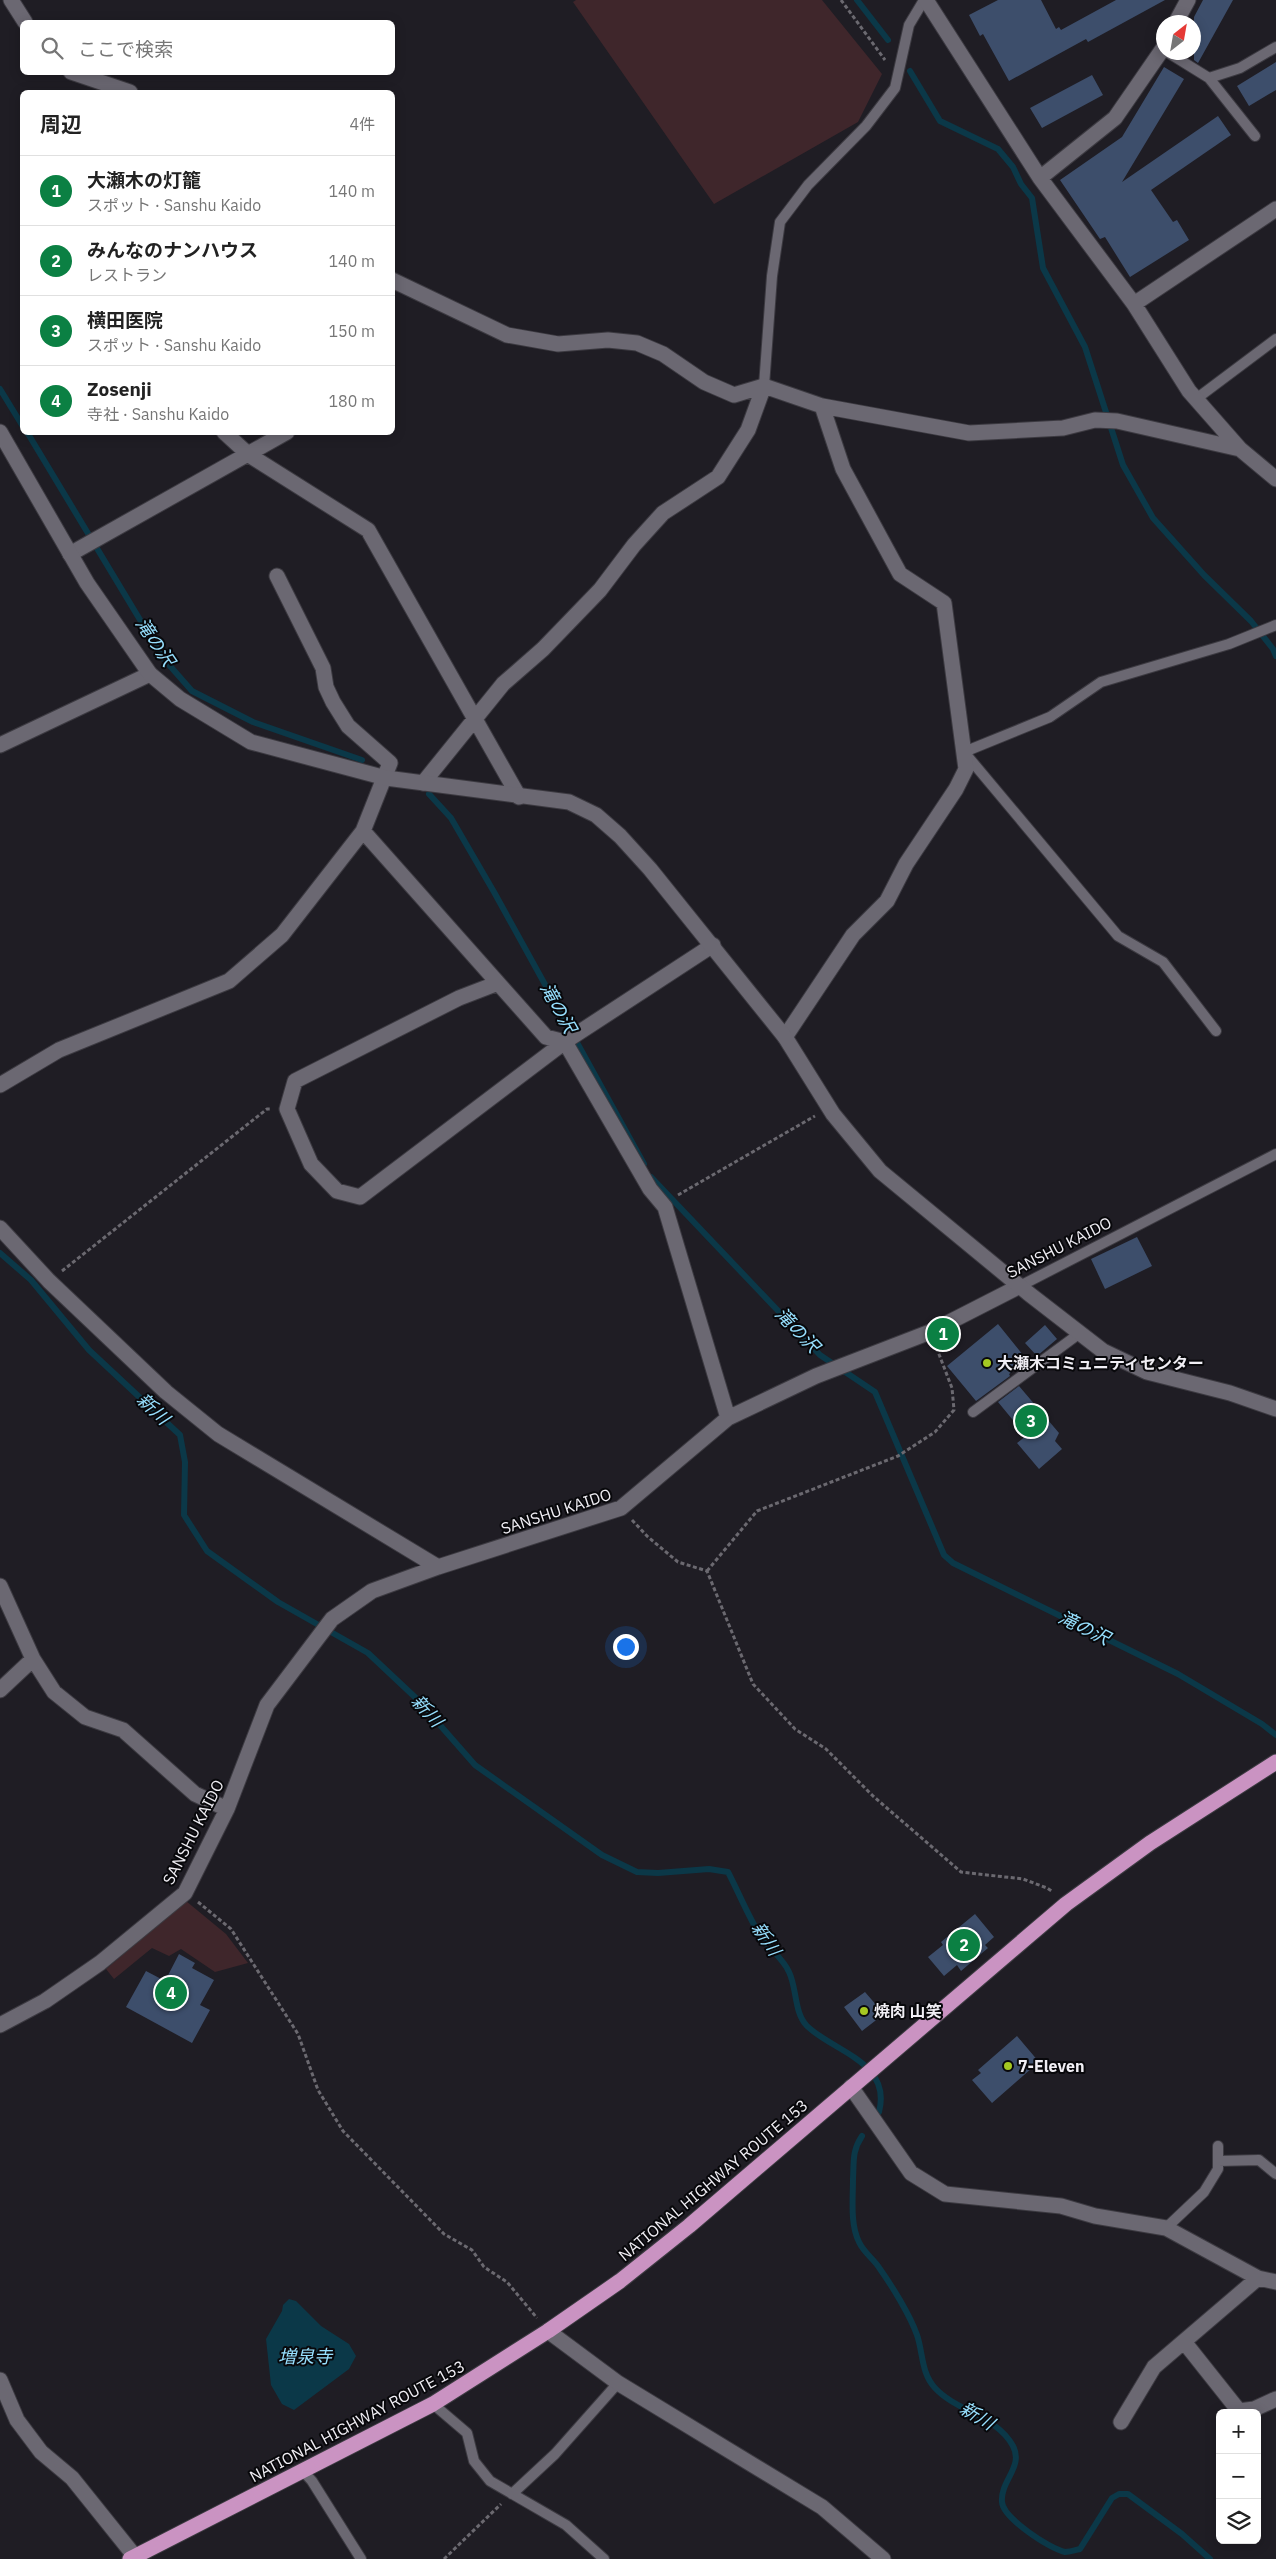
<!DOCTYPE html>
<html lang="ja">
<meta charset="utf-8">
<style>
body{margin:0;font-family:"IBM Plex Sans","Noto Sans JP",sans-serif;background:#f6f6f6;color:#222}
.controls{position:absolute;right:15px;bottom:15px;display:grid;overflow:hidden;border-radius:8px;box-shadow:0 2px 12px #0003}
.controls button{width:45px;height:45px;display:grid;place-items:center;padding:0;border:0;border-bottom:1px solid #e0e0e0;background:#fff;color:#222;font:25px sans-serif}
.compass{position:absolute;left:1156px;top:15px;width:45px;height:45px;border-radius:50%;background:#fff;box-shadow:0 2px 12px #0003;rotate:31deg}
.you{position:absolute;left:625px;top:1646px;width:18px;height:18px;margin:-12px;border:4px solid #fff;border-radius:50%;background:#1a73e8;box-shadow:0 0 0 8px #1a73e833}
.badge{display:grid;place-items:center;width:32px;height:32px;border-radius:50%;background:#0b8043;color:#fff;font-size:16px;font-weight:700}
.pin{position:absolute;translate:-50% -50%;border:2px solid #fff;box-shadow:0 1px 5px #0006}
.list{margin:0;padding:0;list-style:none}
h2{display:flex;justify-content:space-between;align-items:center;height:65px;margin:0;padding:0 20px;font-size:21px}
h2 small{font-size:16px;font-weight:400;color:#767676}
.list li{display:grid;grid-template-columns:32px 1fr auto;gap:15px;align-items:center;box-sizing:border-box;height:70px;padding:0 20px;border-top:1px solid #e0e0e0}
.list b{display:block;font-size:19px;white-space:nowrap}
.list p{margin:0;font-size:16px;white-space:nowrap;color:#767676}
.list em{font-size:16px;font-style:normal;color:#767676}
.icon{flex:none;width:28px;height:28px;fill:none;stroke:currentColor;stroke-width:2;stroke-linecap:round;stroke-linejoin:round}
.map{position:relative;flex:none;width:1276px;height:2559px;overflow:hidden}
.search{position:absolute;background:#fff;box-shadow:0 2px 12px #0003;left:20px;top:20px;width:375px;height:55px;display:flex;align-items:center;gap:12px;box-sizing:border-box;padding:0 18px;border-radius:8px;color:#767676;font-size:19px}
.panel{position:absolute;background:#fff;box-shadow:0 2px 12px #0003;left:20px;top:90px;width:375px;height:345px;border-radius:8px}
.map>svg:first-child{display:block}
</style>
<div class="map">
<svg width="1276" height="2559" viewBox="0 0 1276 2559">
<rect width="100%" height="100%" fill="#1f1d24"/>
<path fill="#3f262b" d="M 576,0 L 822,0 L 882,74 L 858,122 L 714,204 L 573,2 Z
M 186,1901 L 226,1934 L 248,1963 L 215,1972 L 181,1949 L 169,1956 L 152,1948 L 114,1979 L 106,1969 Z"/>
<path fill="#0b3848" d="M 289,2299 L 296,2301 L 321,2326 L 349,2344 L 356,2356 L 349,2369 L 294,2410 L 282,2404 L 271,2385 L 266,2339 L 282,2311 L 283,2305 Z"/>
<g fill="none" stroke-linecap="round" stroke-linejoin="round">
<path stroke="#0b3848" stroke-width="6" d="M 857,0 L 888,40
M 910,71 L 940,121 L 998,149 L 1013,167 L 1021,184 L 1032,198 L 1043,268 L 1085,347 L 1123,465 L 1153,518 L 1204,575 L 1251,621 L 1273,649 L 1276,656
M 0,389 L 22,425
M 27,432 L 163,658 L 192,691 L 253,722 L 362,760
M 429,794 L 451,818 L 494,892 L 644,1164
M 651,1177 L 820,1355 L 875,1392 L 944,1555 L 953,1563 L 1178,1674 L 1262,1724 L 1276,1735
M 0,1253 L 31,1280 L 89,1350 L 180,1435 L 185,1462 L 184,1515 L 207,1551 L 278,1602 L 368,1653 L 418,1700 L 475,1765 L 602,1855 L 637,1872 L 658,1873 L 709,1869 L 728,1872 C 739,1893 748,1916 761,1937 C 769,1949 783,1958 789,1972 C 797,1988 794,2013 807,2026 C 834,2052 892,2062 879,2112
M 862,2136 C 852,2151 854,2161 853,2179 C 853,2199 850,2224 859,2242 C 864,2253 874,2259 880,2269 C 892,2286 910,2315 917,2335 C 923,2352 921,2373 935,2388 C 956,2411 997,2416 1013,2446 C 1024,2467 1000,2481 1002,2502 C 1003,2518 1050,2549 1065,2552 C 1070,2552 1076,2550 1080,2549 L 1112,2498 L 1119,2494 L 1128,2494 L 1182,2534 L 1210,2559"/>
</g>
<path fill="#3d4e6b" d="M 998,0 L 1041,0 L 1056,29 L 1059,27 L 1061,30 L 1116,0 L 1165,0 L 1088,42 L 1086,39 L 1009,81 L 983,34 L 980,36 L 969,15 Z
M 1203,0 L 1233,0 L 1198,63 L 1194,60 L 1194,17 Z
M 1276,62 L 1276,90 L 1249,106 L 1237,86 Z
M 1164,67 L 1184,79 L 1122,182 L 1218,116 L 1231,135 L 1151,190 L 1173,222 L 1177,220 L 1189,240 L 1130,277 L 1105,237 L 1100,239 L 1060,180 L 1122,137 Z
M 1092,75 L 1103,95 L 1042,128 L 1030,108 Z
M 1137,1237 L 1152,1266 L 1105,1289 L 1091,1259 Z
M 998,1324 L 1027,1360 L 1009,1374 L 1010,1376 L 976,1401 L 947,1366 Z
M 1045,1325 L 1057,1339 L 1037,1356 L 1025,1343 Z
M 1019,1386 L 1059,1433 L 1055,1441 L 1062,1449 L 1039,1469 L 1017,1443 L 1026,1436 L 998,1402 Z
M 975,1914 L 994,1937 L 985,1945 L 988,1948 L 961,1971 L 957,1965 L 944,1976 L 928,1957 L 943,1945 L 941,1942 Z
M 179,1954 L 195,1963 L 192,1968 L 214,1980 L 200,2005 L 210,2010 L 192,2043 L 126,2007 L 146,1971 L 165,1981 Z
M 865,1992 L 884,2014 L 862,2031 L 844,2007 Z
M 1017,2036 L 1039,2062 L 992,2103 L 972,2080 L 981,2073 L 978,2070 Z"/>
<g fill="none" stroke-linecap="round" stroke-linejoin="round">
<defs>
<path id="lane" d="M 1167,52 L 1209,78 L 1255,136
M 1209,78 L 1240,68 L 1276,47
M 764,386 L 772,276 L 780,222 L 808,185 L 866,126 L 895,88 L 909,25 L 924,0
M 1196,399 L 1276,339
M 1216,1031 L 1163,962 L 1118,936 L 964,752 L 1050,717 L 1101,682 L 1229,644 L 1276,625
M 1020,1286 L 1276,1154
M 973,1412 L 1080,1333
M 1218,2161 L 1259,2160 L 1276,2174
M 1166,2228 L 1204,2192 L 1218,2169 L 1218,2146
M 433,2404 L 467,2433 L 474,2461 L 490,2481 L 566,2525 L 604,2559
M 303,2471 L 312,2481 L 361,2559
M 512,2494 L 555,2454 L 618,2383"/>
<path id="street" d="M 11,0 L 25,22
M 926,0 L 1040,178 L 1134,304 L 1189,391 L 1240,449 L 1276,479
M 1176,22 L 1188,0
M 71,72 L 130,92
M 1040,178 L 1115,118 L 1164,47
M 392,280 L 507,335 L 558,344 L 608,340 L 637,343 L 663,354 L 704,382 L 734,395 L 764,386 L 822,406 L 969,433 L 1063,428 L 1095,420 L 1117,421 L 1240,449
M 1134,304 L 1276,209
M 224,432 L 249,455 L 368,530 L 519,797
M 70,554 L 287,432
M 0,745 L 150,674
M 423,783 L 503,684 L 543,649 L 600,590 L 634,545 L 663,513 L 718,477 L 748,430 L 764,386
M 363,831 L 546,1037 L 565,1042 L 650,1189 L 665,1207 L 728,1418
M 498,983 L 459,998 L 295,1081 L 287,1109 L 311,1164 L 337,1191 L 360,1197 L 566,1041 L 713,945
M 785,1037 L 853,935 L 887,901 L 906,864 L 956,789 L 966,769 L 944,603 L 900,574 L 843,469 L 822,406
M 0,1085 L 59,1050 L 229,981 L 282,935 L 363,831 L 390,763 L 348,726 L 333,702 L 326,687 L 323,668 L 277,576
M 0,1228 L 49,1281 L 166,1392 L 218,1434 L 438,1567
M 0,1586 L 33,1659 L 54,1692 L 85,1717 L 123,1730 L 195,1794 L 227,1809
M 0,1690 L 33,1659
M 0,2025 L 45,2001 L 100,1963 L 185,1893 L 227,1809 L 267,1705 L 332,1619 L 372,1591 L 438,1567 L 621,1508 L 728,1418 L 816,1376 L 930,1332 L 1020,1286
M 851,2087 L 911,2173 L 945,2194 L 1061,2206 L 1095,2216 L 1166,2228 L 1258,2278 L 1276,2282
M 548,2331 L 618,2383 L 822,2507 L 883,2559
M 1185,2343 L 1239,2411 L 1254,2409 L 1276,2399
M 0,2380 L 17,2420 L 41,2452 L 72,2478 L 137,2559
M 1121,2422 L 1154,2367 L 1258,2278"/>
<path id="secondary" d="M 0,432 L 87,583 L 150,674 L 180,699 L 251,742 L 386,778 L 569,802 L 596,815 L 620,836 L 650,869 L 785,1037 L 833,1114 L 880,1171 L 1028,1293 L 1103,1351 L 1147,1372 L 1230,1393 L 1276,1409"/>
<path id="highway" d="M 130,2559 L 433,2404 L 548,2331 L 620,2281 L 689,2226 L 1066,1904 L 1150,1843 L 1276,1762"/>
</defs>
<use href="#lane" stroke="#3c3a41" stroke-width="12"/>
<use href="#street" stroke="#3c3a41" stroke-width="17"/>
<use href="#secondary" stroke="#3c3a41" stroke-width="17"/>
<use href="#highway" stroke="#3c3a41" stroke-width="17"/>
<path stroke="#6b6970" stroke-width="3" stroke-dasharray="4 2.5" stroke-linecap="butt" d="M 841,0 L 885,60
M 678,1195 L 815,1116
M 62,1271 L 267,1109 L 272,1109
M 632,1520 L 648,1537 L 678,1562 L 707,1571 L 753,1684 L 795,1729 L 826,1749 L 873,1796 L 961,1872 L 1023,1879 L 1047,1888 L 1053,1892
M 707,1571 L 757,1511 L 898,1456 L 935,1432 L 954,1410 L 952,1388 L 937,1349
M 198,1902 L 231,1929 L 298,2034 L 318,2090 L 343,2131 L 444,2234 L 472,2250 L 484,2267 L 507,2282 L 537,2318
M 444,2559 L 501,2504"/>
<use href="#lane" stroke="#6b6872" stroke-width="10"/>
<use href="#street" stroke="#6b6872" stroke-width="15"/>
<use href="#secondary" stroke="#6b6872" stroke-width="15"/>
<use href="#highway" stroke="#ca93c2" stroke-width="15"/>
</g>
<g fill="#a5c822" stroke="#08080b" stroke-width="2">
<circle cx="987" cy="1363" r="5"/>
<circle cx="864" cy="2011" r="5"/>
<circle cx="1008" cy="2066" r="5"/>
</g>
<g text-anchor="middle" stroke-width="4" stroke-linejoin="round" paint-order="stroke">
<g font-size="16" fill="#f0eef4" stroke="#08080b">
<text transform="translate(1059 1247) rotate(-27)" y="6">SANSHU KAIDO</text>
<text transform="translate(556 1511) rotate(-18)" y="6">SANSHU KAIDO</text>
<text transform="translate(193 1832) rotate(-63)" y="6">SANSHU KAIDO</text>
<text transform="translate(713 2180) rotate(-40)" y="6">NATIONAL HIGHWAY ROUTE 153</text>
<text transform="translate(357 2421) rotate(-28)" y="6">NATIONAL HIGHWAY ROUTE 153</text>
</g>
<g font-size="16" font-weight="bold" fill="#f0eef4" stroke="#08080b" text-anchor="start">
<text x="997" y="1369">大瀬木コミュニティセンター</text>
<text x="874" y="2017">焼肉 山笑</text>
<text x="1018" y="2072">7-Eleven</text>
</g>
<g font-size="18" font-style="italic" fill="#97e0ff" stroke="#08080b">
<text transform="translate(155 642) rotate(56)" y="6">滝の沢</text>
<text transform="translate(558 1008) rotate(61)" y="6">滝の沢</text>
<text transform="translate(797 1330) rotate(46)" y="6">滝の沢</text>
<text transform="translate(153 1409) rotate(43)" y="6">新川</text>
<text transform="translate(1084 1628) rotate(26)" y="6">滝の沢</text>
<text transform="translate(427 1711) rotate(48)" y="6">新川</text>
<text transform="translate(766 1939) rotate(56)" y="6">新川</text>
<text x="305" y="2363">増泉寺</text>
<text transform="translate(977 2416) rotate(31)" y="6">新川</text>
</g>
</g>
</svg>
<div class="controls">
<button>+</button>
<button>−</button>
<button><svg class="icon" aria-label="layers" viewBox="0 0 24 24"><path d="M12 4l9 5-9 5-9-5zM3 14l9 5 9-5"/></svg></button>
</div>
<svg class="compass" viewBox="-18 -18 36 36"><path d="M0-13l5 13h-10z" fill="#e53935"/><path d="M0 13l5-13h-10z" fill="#767676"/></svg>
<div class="you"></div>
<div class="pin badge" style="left:943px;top:1334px">1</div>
<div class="pin badge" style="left:964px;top:1945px">2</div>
<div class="pin badge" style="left:1031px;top:1421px">3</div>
<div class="pin badge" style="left:171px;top:1993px">4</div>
<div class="search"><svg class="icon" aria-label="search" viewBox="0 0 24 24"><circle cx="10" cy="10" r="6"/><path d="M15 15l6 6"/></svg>ここで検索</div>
<section class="panel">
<h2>周辺<small>4件</small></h2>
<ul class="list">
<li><span class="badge">1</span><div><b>大瀬木の灯籠</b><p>スポット · Sanshu Kaido</p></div><em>140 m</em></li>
<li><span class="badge">2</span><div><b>みんなのナンハウス</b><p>レストラン</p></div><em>140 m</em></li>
<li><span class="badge">3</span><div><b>横田医院</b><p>スポット · Sanshu Kaido</p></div><em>150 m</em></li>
<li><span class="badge">4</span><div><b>Zosenji</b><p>寺社 · Sanshu Kaido</p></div><em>180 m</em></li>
</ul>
</section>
</div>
